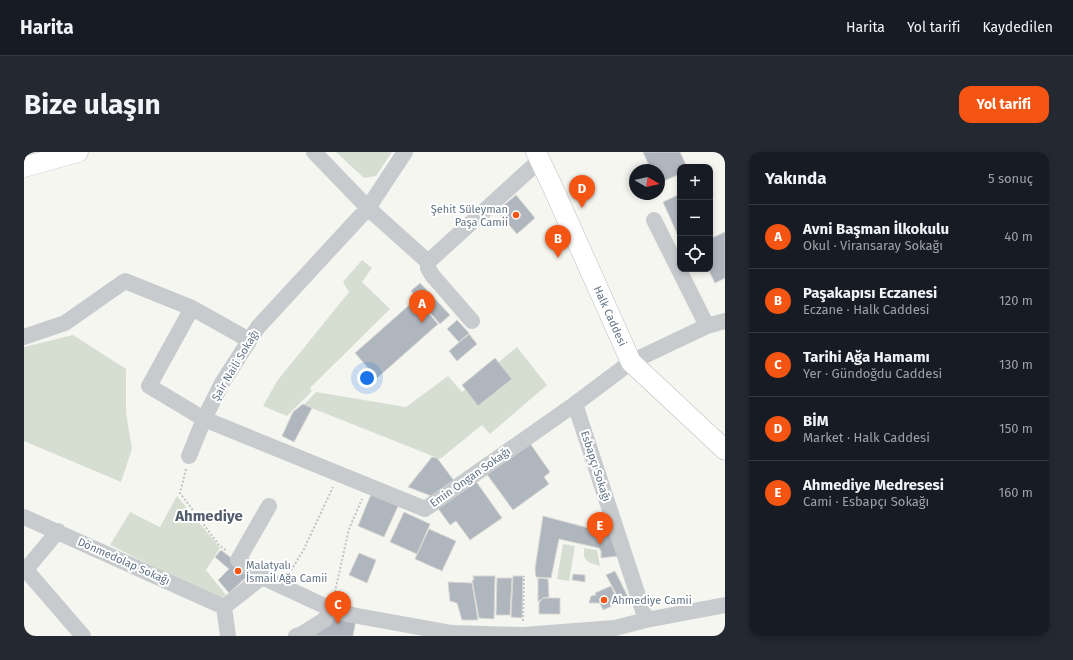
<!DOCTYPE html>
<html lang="tr">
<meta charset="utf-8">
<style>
body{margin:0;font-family:"Fira Sans",sans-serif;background:#242831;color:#f1f3f6}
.controls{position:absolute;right:12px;top:12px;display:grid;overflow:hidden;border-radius:8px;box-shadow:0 2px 6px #0003}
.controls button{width:36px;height:36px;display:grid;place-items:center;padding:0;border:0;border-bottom:1px solid #363941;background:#171b24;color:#f1f3f6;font:20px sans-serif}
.compass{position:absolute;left:605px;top:12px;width:36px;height:36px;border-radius:50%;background:#171b24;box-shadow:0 2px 6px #0003;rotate:99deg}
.you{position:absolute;left:343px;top:226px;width:14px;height:14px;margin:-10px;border:3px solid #fff;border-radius:50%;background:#1a73e8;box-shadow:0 0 0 6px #1a73e833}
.badge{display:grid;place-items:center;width:26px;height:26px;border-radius:50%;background:#f45513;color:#fff;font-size:13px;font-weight:700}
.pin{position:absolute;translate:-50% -33px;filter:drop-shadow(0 1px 2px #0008)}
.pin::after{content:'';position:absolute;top:21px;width:14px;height:12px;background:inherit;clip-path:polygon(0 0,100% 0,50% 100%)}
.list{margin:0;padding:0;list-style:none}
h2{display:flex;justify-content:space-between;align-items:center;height:52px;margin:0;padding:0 16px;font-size:17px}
h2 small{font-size:13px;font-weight:400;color:#9ea1a6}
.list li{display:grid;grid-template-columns:26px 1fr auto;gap:12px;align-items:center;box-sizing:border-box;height:64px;padding:0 16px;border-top:1px solid #363941}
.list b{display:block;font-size:15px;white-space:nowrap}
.list p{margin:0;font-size:13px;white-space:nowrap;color:#9ea1a6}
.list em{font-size:13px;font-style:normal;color:#9ea1a6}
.icon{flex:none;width:22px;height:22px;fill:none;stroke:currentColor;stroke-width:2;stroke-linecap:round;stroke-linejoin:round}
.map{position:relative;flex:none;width:701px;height:484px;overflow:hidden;border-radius:12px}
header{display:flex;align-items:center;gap:24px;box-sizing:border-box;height:56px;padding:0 20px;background:#171b24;border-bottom:1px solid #363941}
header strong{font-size:19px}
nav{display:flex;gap:22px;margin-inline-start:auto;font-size:14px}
.intro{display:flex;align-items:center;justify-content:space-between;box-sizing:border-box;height:96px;padding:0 24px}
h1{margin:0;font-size:28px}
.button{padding:10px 18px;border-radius:12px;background:#f45513;color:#fff;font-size:14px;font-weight:700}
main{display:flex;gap:24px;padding:0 24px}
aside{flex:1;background:#171b24;border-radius:12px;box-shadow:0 2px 6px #0003}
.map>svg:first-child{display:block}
</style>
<header>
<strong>Harita</strong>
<nav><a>Harita</a><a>Yol tarifi</a><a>Kaydedilen</a></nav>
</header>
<div class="intro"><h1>Bize ulaşın</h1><a class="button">Yol tarifi</a></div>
<main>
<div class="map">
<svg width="701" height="484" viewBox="0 0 701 484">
<rect width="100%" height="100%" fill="#f6f6f1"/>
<path fill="#d6ded2" d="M 312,0 L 368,0 L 352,24 L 340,26 Z
M 338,108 L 348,116 L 338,130 L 366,157 L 286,236 L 288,239 L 263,264 L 239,254 L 253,229 L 325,140 L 319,130 Z
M 49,183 L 102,217 L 102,261 L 108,297 L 97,330 L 0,289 L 0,195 Z
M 493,195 L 523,233 L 466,282 L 458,273 L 416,307 L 280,253 L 292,240 L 382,255 L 424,224 L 438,240 Z
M 153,344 L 196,396 L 182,418 L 202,443 L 195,447 L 86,393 L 106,360 L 136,375 Z
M 539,392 L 551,394 L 545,429 L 533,427 Z
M 560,396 L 573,398 L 576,414 L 564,410 L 560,405 Z"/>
<path fill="#afb6bd" stroke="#d7d7d4" d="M 619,0 L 656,0 L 663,15 L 656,15 L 656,22 L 635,31 L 635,18 L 627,18 Z
M 656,42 L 656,88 L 639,50 Z
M 492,43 L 511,66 L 493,82 L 473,59 Z
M 701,80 L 701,126 L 691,131 L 684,117 L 686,117 L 686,87 Z
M 396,131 L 426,163 L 416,172 L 387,139 Z
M 392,147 L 414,172 L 353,226 L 331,201 Z
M 433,168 L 445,181 L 435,190 L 423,177 Z
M 445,182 L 453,192 L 433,209 L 425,199 Z
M 471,206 L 488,227 L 454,254 L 438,233 Z
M 279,252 L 288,256 L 270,290 L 258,284 L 269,260 Z
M 505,290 L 526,320 L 520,325 L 525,332 L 489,358 L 462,321 Z
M 408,305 L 413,306 L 431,330 L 410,345 L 384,335 Z
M 451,328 L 478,366 L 446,388 L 432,369 L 426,373 L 413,355 Z
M 348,340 L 375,352 L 360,385 L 334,374 Z
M 380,360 L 406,372 L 393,402 L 366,390 Z
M 519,364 L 587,382 L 595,404 L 577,406 L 577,399 L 575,396 L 535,387 L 527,426 L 512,425 L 511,417 Z
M 405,377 L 432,389 L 418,419 L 391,407 Z
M 197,398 L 227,421 L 205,441 L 194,428 L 205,417 L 191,405 Z
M 335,401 L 352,408 L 343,431 L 325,423 Z
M 591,419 L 604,445 L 596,449 L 582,423 Z
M 549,422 L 561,423 L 561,430 L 548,428 Z
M 449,424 L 471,424 L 470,467 L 455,466 L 448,428 L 450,428 Z
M 489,424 L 499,424 L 498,466 L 487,465 Z
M 473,426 L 488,426 L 486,463 L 472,463 Z
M 514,426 L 524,427 L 525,445 L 519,446 L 514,450 Z
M 424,430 L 448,431 L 454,468 L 438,468 L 433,451 L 426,449 Z
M 587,434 L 595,451 L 579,458 L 576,451 L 565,451 L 567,444 L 572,443 L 571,441 Z
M 519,446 L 536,446 L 536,462 L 515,462 L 515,451 Z
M 308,465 L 332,468 L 329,484 L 290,484 L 290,477 Z"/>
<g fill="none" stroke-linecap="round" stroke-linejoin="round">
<defs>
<g id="major">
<path id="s1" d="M 512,0 L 530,38 L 607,210 L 701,298"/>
<path d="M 0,15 L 54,0"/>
</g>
</defs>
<use href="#major" stroke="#babdc1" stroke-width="21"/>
<path stroke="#c0c2c4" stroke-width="2" stroke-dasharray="2 2" stroke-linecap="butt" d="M 162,317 L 156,341 L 195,393 L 203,399
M 265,422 L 280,397 L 309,335
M 310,444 L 325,377 L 338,347
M 499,469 L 500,424"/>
<path stroke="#c8cbce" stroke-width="16" d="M 290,0 L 344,56 L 404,110
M 630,68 L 683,174
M 404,110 L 516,8
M 404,110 L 404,116 L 408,123 L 448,169
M 168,156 L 125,234 L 180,267 L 401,357 L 551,252 L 607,210 L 683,174 L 701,169
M 0,185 L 41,171 L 101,129 L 168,156 L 225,188
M 551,252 L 622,468
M 165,304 L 180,267 L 198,231 L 234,175 L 344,56 L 381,0
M 245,354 L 214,408 L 238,425 L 307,457 L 328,463 L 428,481 L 499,483 L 591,476 L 622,468 L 701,453
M 0,365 L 200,455 L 204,484
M 2,418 L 59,484
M 0,420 L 34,379
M 200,455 L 238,425
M 272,484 L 278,482 L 300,468 L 307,457"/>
<use href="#major" stroke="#fff" stroke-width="20"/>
</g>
<g fill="#f45513" stroke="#fff" stroke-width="1.5">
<circle cx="492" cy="63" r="4"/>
<circle cx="214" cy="419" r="4"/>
<circle cx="580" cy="448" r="4"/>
</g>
<g text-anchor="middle" stroke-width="4" stroke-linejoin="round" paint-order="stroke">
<g font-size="11" fill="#627386" stroke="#fff" text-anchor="start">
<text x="484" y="61" text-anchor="end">Şehit Süleyman<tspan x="484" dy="13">Paşa Camii</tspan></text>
<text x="222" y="417">Malatyalı<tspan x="222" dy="13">İsmail Ağa Camii</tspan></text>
<text x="588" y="452">Ahmediye Camii</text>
</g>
<g font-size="11" fill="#627386" stroke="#fff">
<text dy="4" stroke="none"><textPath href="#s1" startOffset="180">Halk Caddesi</textPath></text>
<text transform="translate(211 213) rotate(-59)" y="4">Şair Naili Sokağı</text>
<text transform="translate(572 314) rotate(72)" y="4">Esbapçı Sokağı</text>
<text transform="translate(446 325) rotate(-35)" y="4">Emin Ongan Sokağı</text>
<text transform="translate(100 409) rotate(24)" y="4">Dönmedolap Sokağı</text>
</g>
<g font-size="15" font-weight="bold" fill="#505d6a" stroke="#fff">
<text x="185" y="369">Ahmediye</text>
</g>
</g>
</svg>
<div class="controls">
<button>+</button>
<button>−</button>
<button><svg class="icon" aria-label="locate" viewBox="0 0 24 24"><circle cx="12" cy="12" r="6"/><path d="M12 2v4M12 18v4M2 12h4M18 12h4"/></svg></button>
</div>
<svg class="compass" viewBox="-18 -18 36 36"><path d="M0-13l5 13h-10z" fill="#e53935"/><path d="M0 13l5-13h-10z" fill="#9ea1a6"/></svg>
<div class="you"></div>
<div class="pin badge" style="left:398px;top:171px">A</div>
<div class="pin badge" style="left:534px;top:106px">B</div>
<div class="pin badge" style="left:314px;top:472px">C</div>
<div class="pin badge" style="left:558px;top:56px">D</div>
<div class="pin badge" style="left:576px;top:393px">E</div>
</div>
<aside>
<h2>Yakında<small>5 sonuç</small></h2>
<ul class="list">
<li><span class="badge">A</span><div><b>Avni Başman İlkokulu</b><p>Okul · Viransaray Sokağı</p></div><em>40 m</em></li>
<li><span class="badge">B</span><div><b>Paşakapısı Eczanesi</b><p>Eczane · Halk Caddesi</p></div><em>120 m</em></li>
<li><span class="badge">C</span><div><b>Tarihi Ağa Hamamı</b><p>Yer · Gündoğdu Caddesi</p></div><em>130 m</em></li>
<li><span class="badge">D</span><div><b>BİM</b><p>Market · Halk Caddesi</p></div><em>150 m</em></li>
<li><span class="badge">E</span><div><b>Ahmediye Medresesi</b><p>Cami · Esbapçı Sokağı</p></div><em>160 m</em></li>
</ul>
</aside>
</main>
